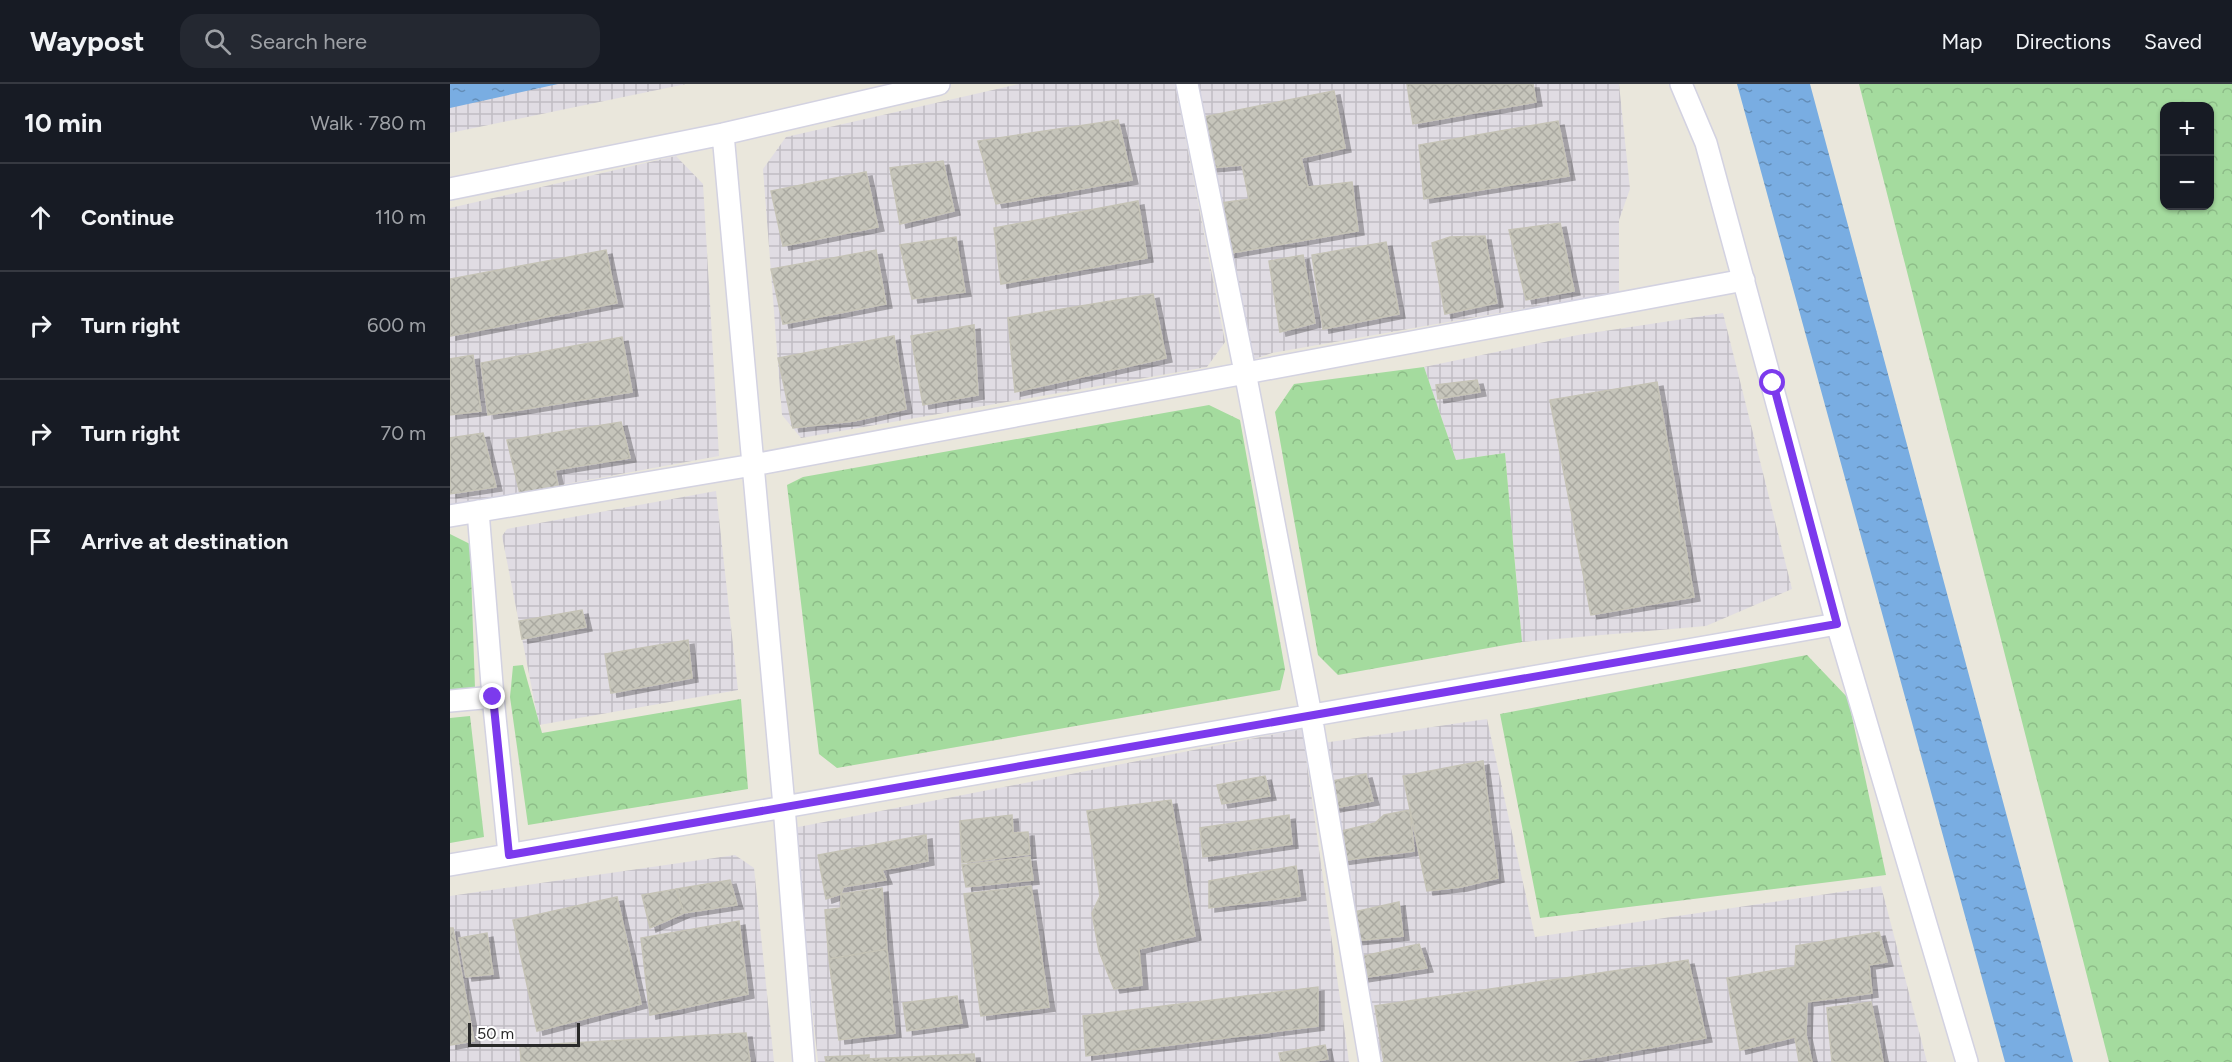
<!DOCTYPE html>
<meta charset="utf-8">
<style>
body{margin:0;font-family:Figtree,sans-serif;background:#242831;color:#f1f3f6}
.controls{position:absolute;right:18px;top:18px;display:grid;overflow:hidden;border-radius:12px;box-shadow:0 2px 4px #0004}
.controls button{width:54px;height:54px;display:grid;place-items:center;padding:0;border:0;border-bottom:2px solid #363941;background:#171b24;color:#f1f3f6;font:30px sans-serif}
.scale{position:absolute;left:18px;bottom:15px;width:112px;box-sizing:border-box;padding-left:6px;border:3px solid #292929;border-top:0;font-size:16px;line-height:21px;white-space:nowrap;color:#292929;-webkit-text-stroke:4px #fff;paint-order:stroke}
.stop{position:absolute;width:18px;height:18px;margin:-14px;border:4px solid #7c3aed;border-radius:50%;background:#fff}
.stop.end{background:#7c3aed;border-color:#fff;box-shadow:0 2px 6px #0008}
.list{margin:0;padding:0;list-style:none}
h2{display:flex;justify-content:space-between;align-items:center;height:78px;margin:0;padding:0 24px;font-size:26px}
h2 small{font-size:20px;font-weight:400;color:#9ea1a6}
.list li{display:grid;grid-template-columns:39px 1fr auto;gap:18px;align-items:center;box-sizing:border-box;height:108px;padding:0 24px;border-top:2px solid #363941}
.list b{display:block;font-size:22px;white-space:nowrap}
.list em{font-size:20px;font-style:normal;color:#9ea1a6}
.icon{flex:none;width:33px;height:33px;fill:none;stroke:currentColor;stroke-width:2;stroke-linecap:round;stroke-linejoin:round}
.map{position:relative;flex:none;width:1782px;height:978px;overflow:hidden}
header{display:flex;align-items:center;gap:36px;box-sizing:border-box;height:84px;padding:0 30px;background:#171b24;border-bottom:2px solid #363941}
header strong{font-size:28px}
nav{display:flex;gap:33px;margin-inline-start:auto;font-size:21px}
.search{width:420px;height:54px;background:#242831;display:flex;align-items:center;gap:15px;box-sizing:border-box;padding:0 21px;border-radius:18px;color:#9ea1a6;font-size:22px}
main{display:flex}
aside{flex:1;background:#171b24}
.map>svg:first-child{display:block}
</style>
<header>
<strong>Waypost</strong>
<div class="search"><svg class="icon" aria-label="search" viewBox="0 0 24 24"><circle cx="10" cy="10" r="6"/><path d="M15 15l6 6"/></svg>Search here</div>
<nav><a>Map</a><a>Directions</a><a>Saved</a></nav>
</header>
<main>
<aside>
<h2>10 min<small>Walk · 780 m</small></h2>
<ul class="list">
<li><svg class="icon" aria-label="ahead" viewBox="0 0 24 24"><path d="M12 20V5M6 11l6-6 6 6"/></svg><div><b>Continue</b></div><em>110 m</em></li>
<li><svg class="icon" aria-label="right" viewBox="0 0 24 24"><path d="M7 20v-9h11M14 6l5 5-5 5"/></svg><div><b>Turn right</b></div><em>600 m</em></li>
<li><svg class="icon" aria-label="right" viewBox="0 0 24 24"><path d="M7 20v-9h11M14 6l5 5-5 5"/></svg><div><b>Turn right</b></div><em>70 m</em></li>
<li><svg class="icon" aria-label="arrive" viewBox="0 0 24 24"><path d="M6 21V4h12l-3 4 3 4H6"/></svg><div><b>Arrive at destination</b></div></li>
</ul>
</aside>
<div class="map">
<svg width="1782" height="978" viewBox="0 0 1782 978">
<defs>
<pattern id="industrial-grid" width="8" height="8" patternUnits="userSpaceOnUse" patternTransform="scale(1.5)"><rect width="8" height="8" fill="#e0dce3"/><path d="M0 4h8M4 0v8" fill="none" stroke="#c0bdc3"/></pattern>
<pattern id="forest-crowns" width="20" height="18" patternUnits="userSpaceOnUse" patternTransform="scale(1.5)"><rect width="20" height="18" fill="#a4db9e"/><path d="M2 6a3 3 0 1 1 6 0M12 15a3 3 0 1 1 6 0" fill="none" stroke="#8dbc88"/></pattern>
<pattern id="water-ripples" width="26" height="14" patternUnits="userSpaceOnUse" patternTransform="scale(1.5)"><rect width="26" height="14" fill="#79ade2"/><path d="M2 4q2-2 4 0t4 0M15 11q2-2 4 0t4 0" fill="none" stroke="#638db7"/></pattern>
<pattern id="building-cross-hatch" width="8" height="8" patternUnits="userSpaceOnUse" patternTransform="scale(1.5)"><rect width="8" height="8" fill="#c6c5bb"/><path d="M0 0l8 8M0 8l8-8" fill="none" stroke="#aaa9a1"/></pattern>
<filter id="shadow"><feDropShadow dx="6" dy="4" stdDeviation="0" flood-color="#0004"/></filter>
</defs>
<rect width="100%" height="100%" fill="#eae7dc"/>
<path fill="url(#industrial-grid)" d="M 0,0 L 236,0 L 0,49 Z
M 569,0 L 725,0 L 775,258 L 757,283 L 351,354 L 332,331 L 313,85 L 336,53 Z
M 737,0 L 1169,0 L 1180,105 L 1169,136 L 1169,208 L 822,269 L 799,277 Z
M 226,72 L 253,100 L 269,372 L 0,421 L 0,124 Z
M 1273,229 L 1342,505 L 1256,542 L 1072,558 L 1055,369 L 1006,376 L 974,283 L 1128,251 Z
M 266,407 L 288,606 L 89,641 L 52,452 L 57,445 Z
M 1037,635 L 1085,853 L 1431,802 L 1477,978 L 928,978 L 866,660 Z
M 852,645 L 899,978 L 368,978 L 343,744 Z
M 285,771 L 304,784 L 324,978 L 0,978 L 0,812 Z"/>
<path fill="url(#forest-crowns)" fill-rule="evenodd" d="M 1409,0 L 1782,0 L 1782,978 L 1659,978 ZM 1714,22 L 1760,22 L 1760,122 L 1714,122 Z
M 974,283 L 1006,376 L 1055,369 L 1072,558 L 888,591 L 868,571 L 825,328 L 844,300 Z
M 759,321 L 790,336 L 835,585 L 830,606 L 387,684 L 369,670 L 337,401 L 353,393 Z
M 0,450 L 20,460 L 25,604 L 0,606 Z
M 1357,571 L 1398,614 L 1436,791 L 1090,834 L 1050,630 Z
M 73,581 L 92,649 L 291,615 L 298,705 L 78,741 L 60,613 L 63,582 Z
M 20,632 L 34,753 L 0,759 L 0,634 Z"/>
<path fill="url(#water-ripples)" d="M 0,0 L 108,0 L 0,24 Z
M 1287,0 L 1360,0 L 1623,978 L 1555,978 Z"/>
<path fill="url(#building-cross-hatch)" stroke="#c5c3b6" stroke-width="1.5" filter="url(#shadow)" d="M 957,0 L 1083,0 L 1086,18 L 963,40 Z
M 884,7 L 895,64 L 851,74 L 858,103 L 902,98 L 908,147 L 776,170 L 764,120 L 799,115 L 792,81 L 760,84 L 748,34 Z
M 668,36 L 682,96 L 546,120 L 528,57 Z
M 1108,37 L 1119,92 L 974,115 L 969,61 Z
M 493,77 L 504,127 L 450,140 L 440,84 Z
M 416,88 L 428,143 L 333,162 L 321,107 Z
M 688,117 L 697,174 L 551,200 L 544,144 Z
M 1110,139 L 1124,207 L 1076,216 L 1059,146 Z
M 1035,152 L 1047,219 L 995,230 L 982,159 L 1000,153 Z
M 506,153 L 515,208 L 462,215 L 450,161 Z
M 936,158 L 949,230 L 873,245 L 862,171 Z
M 156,166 L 167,219 L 0,252 L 0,195 Z
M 426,166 L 436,220 L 333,240 L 321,185 Z
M 853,171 L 865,239 L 830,248 L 819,177 Z
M 703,210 L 716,274 L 565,308 L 558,234 Z
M 524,241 L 528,311 L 473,321 L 461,252 Z
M 444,252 L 456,325 L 404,337 L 343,344 L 328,274 Z
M 172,253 L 182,308 L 38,331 L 31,279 Z
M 23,271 L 31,327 L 0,331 L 0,275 Z
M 1027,296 L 1030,308 L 988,315 L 986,301 Z
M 1207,298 L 1244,513 L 1141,531 L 1100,316 Z
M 171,338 L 180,374 L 105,386 L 109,407 L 71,414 L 57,356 Z
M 33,349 L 46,403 L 0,410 L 0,354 Z
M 132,526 L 136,543 L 72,555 L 69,537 Z
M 238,556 L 242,594 L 161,609 L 155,570 Z
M 1033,677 L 1048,794 L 1011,803 L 977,807 L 953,692 Z
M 916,690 L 923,717 L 879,725 L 873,699 Z
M 815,692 L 820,712 L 772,720 L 767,701 Z
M 721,716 L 745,852 L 689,865 L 692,901 L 664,905 L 649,867 L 642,829 L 650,812 L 637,727 Z
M 960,726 L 964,767 L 889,777 L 883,749 L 925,739 L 934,731 Z
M 562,731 L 563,749 L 578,748 L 580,770 L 512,779 L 510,737 Z
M 839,731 L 842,760 L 753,773 L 750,744 Z
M 476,751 L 478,777 L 432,786 L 436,796 L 393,803 L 391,810 L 376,815 L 368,771 Z
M 580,773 L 583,796 L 516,803 L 512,781 Z
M 846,782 L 850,812 L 759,824 L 759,797 Z
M 280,796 L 287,821 L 234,829 L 226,805 Z
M 581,802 L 599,923 L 531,932 L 514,810 Z
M 432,804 L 437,865 L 379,875 L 375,826 L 391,824 L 391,810 Z
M 226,805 L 234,829 L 200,844 L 192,811 Z
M 167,813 L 191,920 L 87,947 L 63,836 Z
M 949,818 L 953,852 L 904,857 L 899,829 Z
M 289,837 L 298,910 L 200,931 L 191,854 Z
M 0,844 L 3,844 L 24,957 L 0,961 Z
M 1429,848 L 1437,878 L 1419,881 L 1422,909 L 1357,918 L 1356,951 L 1362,978 L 1349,978 L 1345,953 L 1290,966 L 1277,894 L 1345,883 L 1346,862 Z
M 37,849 L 43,890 L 16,893 L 9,854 Z
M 969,860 L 977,884 L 912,894 L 908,873 Z
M 437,865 L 445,949 L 389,956 L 379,875 Z
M 1238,876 L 1256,954 L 1119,978 L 934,978 L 925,922 Z
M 868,903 L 868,942 L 636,972 L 633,932 Z
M 507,912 L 512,939 L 457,947 L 453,919 Z
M 1421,918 L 1433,978 L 1382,978 L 1377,924 Z
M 296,949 L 300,978 L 71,978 L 70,962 Z
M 875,961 L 878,975 L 860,978 L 831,978 L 829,969 Z
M 524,970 L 525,978 L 418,978 L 417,975 Z
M 419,971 L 419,978 L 376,978 L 375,973 Z"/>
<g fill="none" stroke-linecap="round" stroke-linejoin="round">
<defs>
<path id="minor" d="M 737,0 L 795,288 L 861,631 L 920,978
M 1231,0 L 1256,59 L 1387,540 L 1517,978
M 273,50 L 334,722 L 354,978
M 0,105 L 273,50 L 489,0
M 28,427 L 43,613 L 59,770
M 0,432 L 303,381 L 1294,196
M 0,617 L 43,613
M 0,781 L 1387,540"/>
</defs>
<use href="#minor" stroke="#d3d2e1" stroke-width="24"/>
<use href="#minor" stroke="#fff" stroke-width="21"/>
</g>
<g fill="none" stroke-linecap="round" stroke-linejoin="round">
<path stroke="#7c3aed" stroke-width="8" d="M 43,613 L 59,771 L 1387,540 L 1323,299"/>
</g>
</svg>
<div class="controls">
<button>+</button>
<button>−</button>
</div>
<div class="scale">50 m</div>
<div class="stop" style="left:1323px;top:299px"></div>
<div class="stop end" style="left:43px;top:613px"></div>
</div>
</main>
